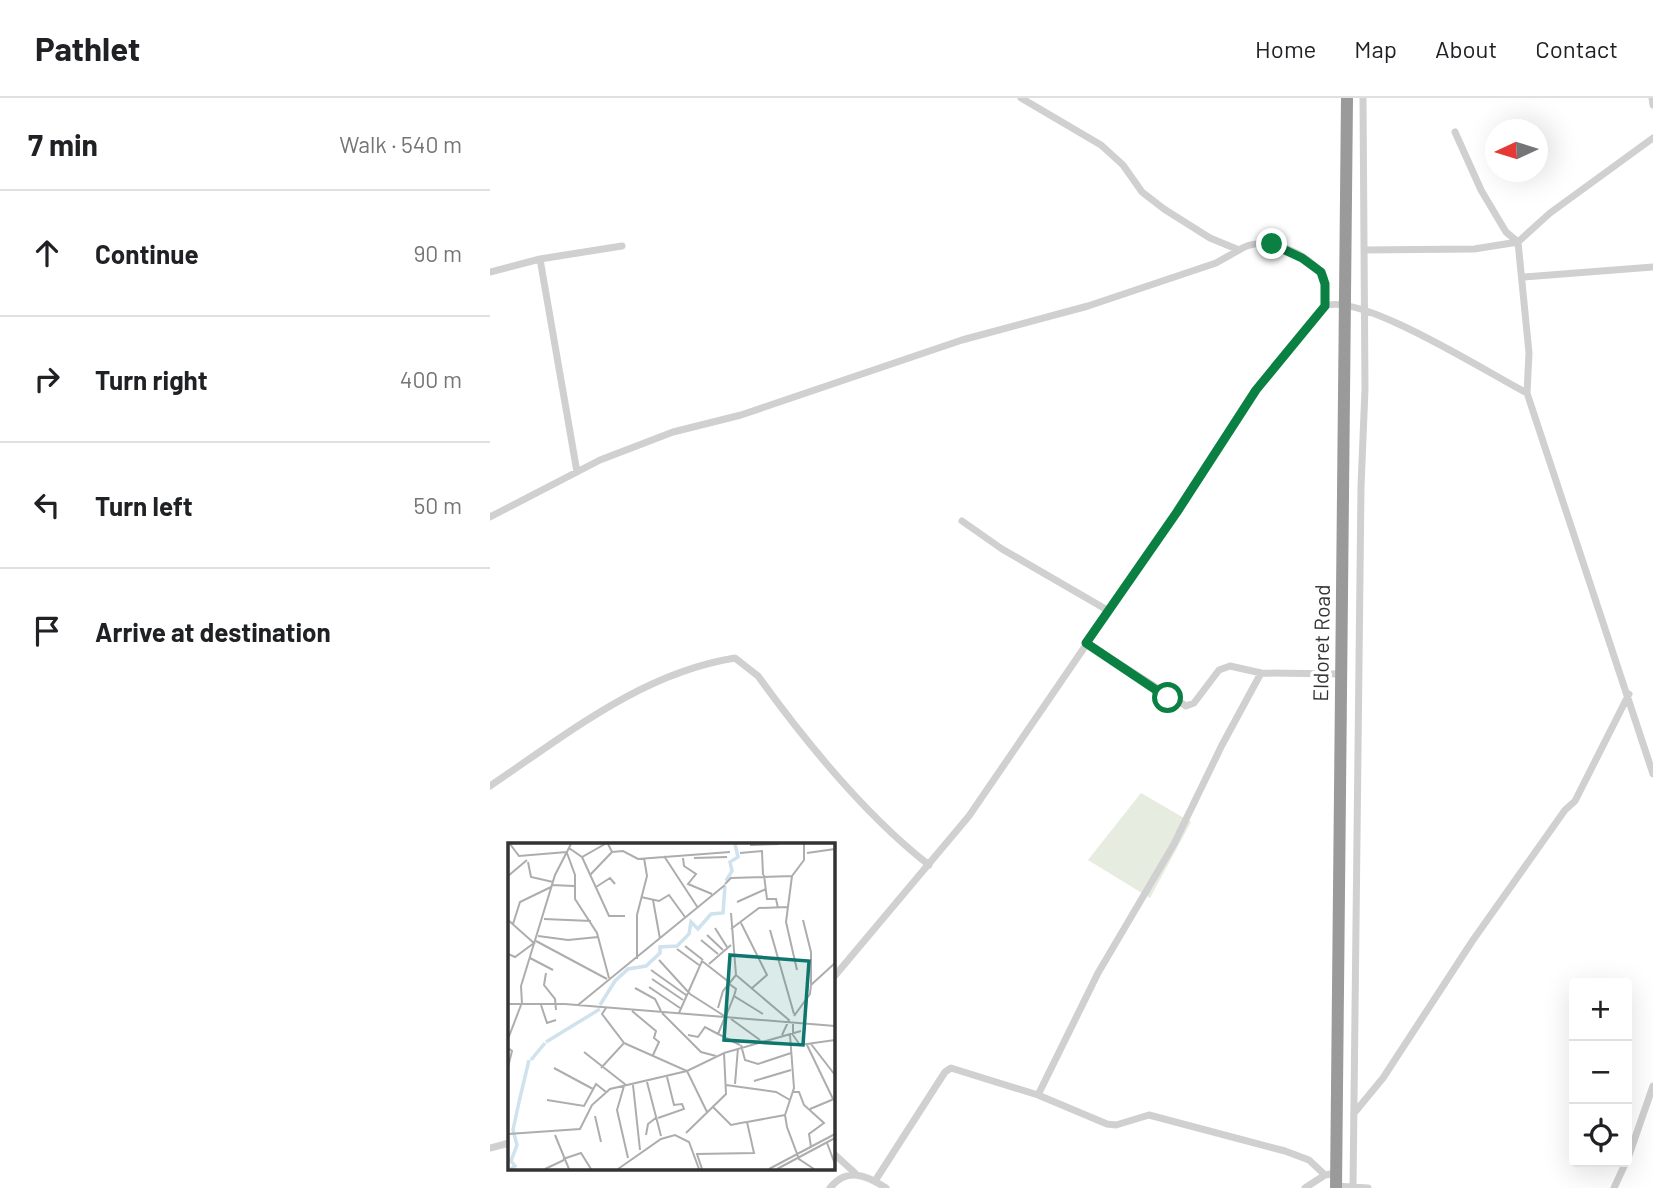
<!DOCTYPE html>
<meta charset="utf-8">
<style>
body{margin:0;font-family:Barlow,sans-serif;background:#f2f2f2;color:#202124}
.controls{position:absolute;right:21px;bottom:21px;display:grid;overflow:hidden;border-radius:7px;box-shadow:0 7px 28px #0002}
.controls button{width:63px;height:63px;display:grid;place-items:center;padding:0;border:0;border-bottom:2px solid #e0e0e0;background:#fff;color:#202124;font:35px sans-serif}
.compass{position:absolute;left:995px;top:21px;width:63px;height:63px;border-radius:50%;background:#fff;box-shadow:0 7px 28px #0002;rotate:266deg}
.stop{position:absolute;width:21px;height:21px;margin:-16px;border:5px solid #0b8043;border-radius:50%;background:#fff}
.stop.end{background:#0b8043;border-color:#fff;box-shadow:0 2px 7px #0008}
.list{margin:0;padding:0;list-style:none}
h2{display:flex;justify-content:space-between;align-items:center;height:91px;margin:0;padding:0 28px;font-size:30px}
h2 small{font-size:23px;font-weight:400;color:#757577}
.list li{display:grid;grid-template-columns:46px 1fr auto;gap:21px;align-items:center;box-sizing:border-box;height:126px;padding:0 28px;border-top:2px solid #e0e0e0}
.list b{display:block;font-size:26px;white-space:nowrap}
.list em{font-size:23px;font-style:normal;color:#757577}
.icon{flex:none;width:38px;height:38px;fill:none;stroke:currentColor;stroke-width:2;stroke-linecap:round;stroke-linejoin:round}
.map{position:relative;flex:none;width:1163px;height:1090px;overflow:hidden}
header{display:flex;align-items:center;gap:42px;box-sizing:border-box;height:98px;padding:0 35px;background:#fff;border-bottom:2px solid #e0e0e0}
header strong{font-size:33px}
nav{display:flex;gap:38px;margin-inline-start:auto;font-size:24px}
main{display:flex}
aside{flex:1;background:#fff}
.map>svg:first-child{display:block}
</style>
<header>
<strong>Pathlet</strong>
<nav><a>Home</a><a>Map</a><a>About</a><a>Contact</a></nav>
</header>
<main>
<aside>
<h2>7 min<small>Walk · 540 m</small></h2>
<ul class="list">
<li><svg class="icon" aria-label="ahead" viewBox="0 0 24 24"><path d="M12 20V5M6 11l6-6 6 6"/></svg><div><b>Continue</b></div><em>90 m</em></li>
<li><svg class="icon" aria-label="right" viewBox="0 0 24 24"><path d="M7 20v-9h11M14 6l5 5-5 5"/></svg><div><b>Turn right</b></div><em>400 m</em></li>
<li><svg class="icon" aria-label="left" viewBox="0 0 24 24"><path d="M17 20v-9H6M10 6l-5 5 5 5"/></svg><div><b>Turn left</b></div><em>50 m</em></li>
<li><svg class="icon" aria-label="arrive" viewBox="0 0 24 24"><path d="M6 21V4h12l-3 4 3 4H6"/></svg><div><b>Arrive at destination</b></div></li>
</ul>
</aside>
<div class="map">
<svg width="1163" height="1090" viewBox="0 0 1163 1090">
<rect width="100%" height="100%" fill="#fff"/>
<path fill="#e6ecdf" d="M 651,695 L 701,724 L 660,800 L 598,762 Z"/>
<g fill="none" stroke-linecap="round" stroke-linejoin="round">
<path stroke="#d0d0d0" stroke-width="7" d="M 531,0 L 611,47 L 633,67 L 652,94 L 674,111 L 720,140 L 749,152 C 774,135 819,155 834,179 L 835,208
M 1162,0 L 1163,7
M 965,34 L 991,92 L 1016,134 L 1028,144 L 1039,255 L 1037,295 L 1163,676
M 874,152 L 984,151 L 1028,144 L 1060,115 L 1163,40
M 50,161 L 87,374
M 0,174 L 50,161 L 132,148
M 1033,179 L 1163,169
M 0,419 L 110,362 L 183,334 L 251,317 L 472,242 L 598,208 L 726,165 L 749,152
M 472,423 L 512,451 L 619,513
M 596,545 L 696,608 L 704,605 L 729,572 L 740,568 L 771,575 L 850,576
M 0,688 C 76,637 151,575 245,560 L 268,578 C 315,643 376,718 439,767
M 343,880 L 479,718 L 687,414 L 766,292 L 835,208 C 871,194 998,275 1037,295
M 548,997 L 617,1026 L 626,1027 L 659,1017 L 795,1053 L 819,1062 L 835,1077
M 865,1014 L 893,980 L 983,842 L 1075,712 L 1085,703 L 1139,596
M 0,1050 L 19,1045
M 343,1055 L 365,1075
M 1137,1063 L 1163,988
M 385,1083 L 455,974 L 461,970 L 548,997 L 608,875 L 684,746 L 732,647 L 771,575
M 846,1088 L 878,1090
M 340,1090 C 357,1069 376,1077 396,1090
M 815,1090 L 835,1077 L 847,1075
M 863,1090 L 871,389 L 875,291 L 873,0
M 1124,1090 L 1136,1064"/>
<path stroke="#9a9a9a" stroke-width="12" d="M 846,1090 L 857,0"/>
</g>
<g fill="none" stroke-linecap="round" stroke-linejoin="round">
<path stroke="#0b8043" stroke-width="9" d="M 678,600 L 596,545 L 687,414 L 766,292 L 835,208 L 835,186 L 831,174 L 812,160 L 782,146"/>
</g>
<g text-anchor="middle" stroke-width="7" stroke-linejoin="round" paint-order="stroke">
<g font-size="21" fill="#333" stroke="#fff">
<text transform="translate(832 545) rotate(-89)" y="7">Eldoret Road</text>
</g>
</g>
<g transform="translate(18 745)">
<rect width="327" height="327" fill="#fff"/>
<path fill="none" stroke="#cfe2ee" stroke-width="3.5" d="M 218,38 L 224,28 L 222,19 L 230,14 L 227,1M 92,162 L 107,138 L 120,126 L 138,123 L 152,110 L 152,104 L 169,103 L 181,91 L 183,79 L 190,86 L 203,71 L 215,70 L 217,43M 38,199 L 92,166M 23,217 L 37,200M 11,259 L 21,217M 3,326 L 7,323 L 3,318 L 9,302 L 5,287 L 11,259"/>
<path fill="none" stroke="#adadad" stroke-width="2" d="M 2,1 L 11,13 L 59,9M 100,1 L 104,9 L 115,8 L 130,16 L 222,9M 242,2 L 271,1M 61,5 L 74,14 L 97,1M 59,10 L 67,32 L 67,56 L 89,90 L 101,135M 232,10 L 254,8 L 255,32M 299,10 L 327,6M 156,13 L 190,65M 74,14 L 101,73 L 117,73M 175,15 L 176,23 L 188,31 L 180,41 L 204,51M 186,15 L 219,14M 20,19 L 23,34 L 45,39M 82,32 L 104,9M 256,32 L 259,56 L 268,56 L 270,65M 0,33 L 19,17M 284,33 L 278,79 L 289,127M 217,41 L 223,35 L 284,33 L 296,17 L 296,1M 44,42 L 66,43M 88,44 L 102,35 L 107,41M 133,54 L 151,58 L 161,52 L 177,74M 145,57 L 152,96M 229,59 L 258,46M 223,70 L 228,132 L 281,177 L 274,192M 36,76 L 83,78M 0,77 L 27,101M 295,77 L 303,109 L 303,141M 233,80 L 259,132 L 243,146M 5,81 L 12,59 L 43,44M 207,85 L 219,104M 223,86 L 251,65 L 280,64M 262,87 L 286,171M 199,92 L 215,107M 30,93 L 60,97 L 90,94M 193,97 L 210,111M 28,98 L 99,136M 177,103 L 195,117M 169,106 L 191,122M 0,111 L 7,114 L 26,100M 22,115 L 45,127M 129,116 L 129,72 L 139,33 L 136,15M 151,117 L 182,151 L 218,174M 201,121 L 223,102M 143,127 L 178,152M 38,130 L 36,142 L 47,156 L 48,167M 144,136 L 175,157M 220,140 L 228,146 L 226,153 L 255,171M 141,144 L 172,165M 127,145 L 147,156 L 153,168M 0,161 L 57,161 L 327,183M 14,161 L 13,143 L 47,32 L 63,1M 33,162 L 39,180 L 48,177M 70,162 L 217,42M 210,165 L 215,148 L 228,132M 124,168 L 148,188 L 146,195 L 151,199 L 145,212M 154,170 L 193,209 L 208,213M 171,170 L 194,118 L 221,139M 218,173 L 226,153M 286,173 L 302,151 L 303,142 L 327,120M 217,174 L 210,191 L 232,202M 223,176 L 252,197M 285,181 L 285,192 L 292,202 L 327,197M 180,192 L 190,194 L 197,184 L 210,191M 282,192 L 286,245 L 277,272 L 279,284 L 291,316 L 306,326M 0,196 L 13,162M 116,200 L 179,228 L 199,269M 303,201 L 327,232M 233,202 L 237,217 L 250,221 L 283,210M 299,202 L 325,256M 0,205 L 4,208 L 0,224M 76,209 L 118,242M 216,210 L 293,188M 46,225 L 85,246M 93,225 L 116,200 L 94,171 L 98,165M 246,238 L 283,227M 139,239 L 153,293M 227,241 L 230,205M 125,242 L 132,307M 218,242 L 268,249 L 282,257M 116,243 L 109,267 L 120,315M 285,249 L 291,249 L 296,262 L 316,280 L 301,291 L 303,304M 39,257 L 76,263 L 88,241 L 98,249M 205,264 L 223,282 L 238,279M 302,266 L 326,256M 87,273 L 93,299M 150,275 L 176,266 L 174,261 L 166,262 L 159,234M 0,291 L 72,286 L 84,262 L 102,246 L 179,228 L 216,210 L 218,251 L 178,290M 47,292 L 61,326M 138,292 L 140,281 L 149,274M 319,300 L 327,321M 55,316 L 73,310 L 83,326M 37,326 L 56,317M 110,326 L 153,296 L 167,292 L 181,299 L 191,326M 194,326 L 189,311 L 246,310 L 239,279 L 277,272M 261,326 L 327,291M 269,326 L 327,295"/>
<path fill="#0f766e" fill-opacity="0.15" stroke="#0f766e" stroke-width="3.5" d="M 222,112 L 301,118 L 295,202 L 216,197 Z"/>
<rect width="327" height="327" fill="none" stroke="#333" stroke-width="3.5"/>
</g>
</svg>
<div class="controls">
<button>+</button>
<button>−</button>
<button><svg class="icon" aria-label="locate" viewBox="0 0 24 24"><circle cx="12" cy="12" r="6"/><path d="M12 2v4M12 18v4M2 12h4M18 12h4"/></svg></button>
</div>
<svg class="compass" viewBox="-18 -18 36 36"><path d="M0-13l5 13h-10z" fill="#e53935"/><path d="M0 13l5-13h-10z" fill="#757577"/></svg>
<div class="stop" style="left:678px;top:600px"></div>
<div class="stop end" style="left:782px;top:146px"></div>
</div>
</main>
